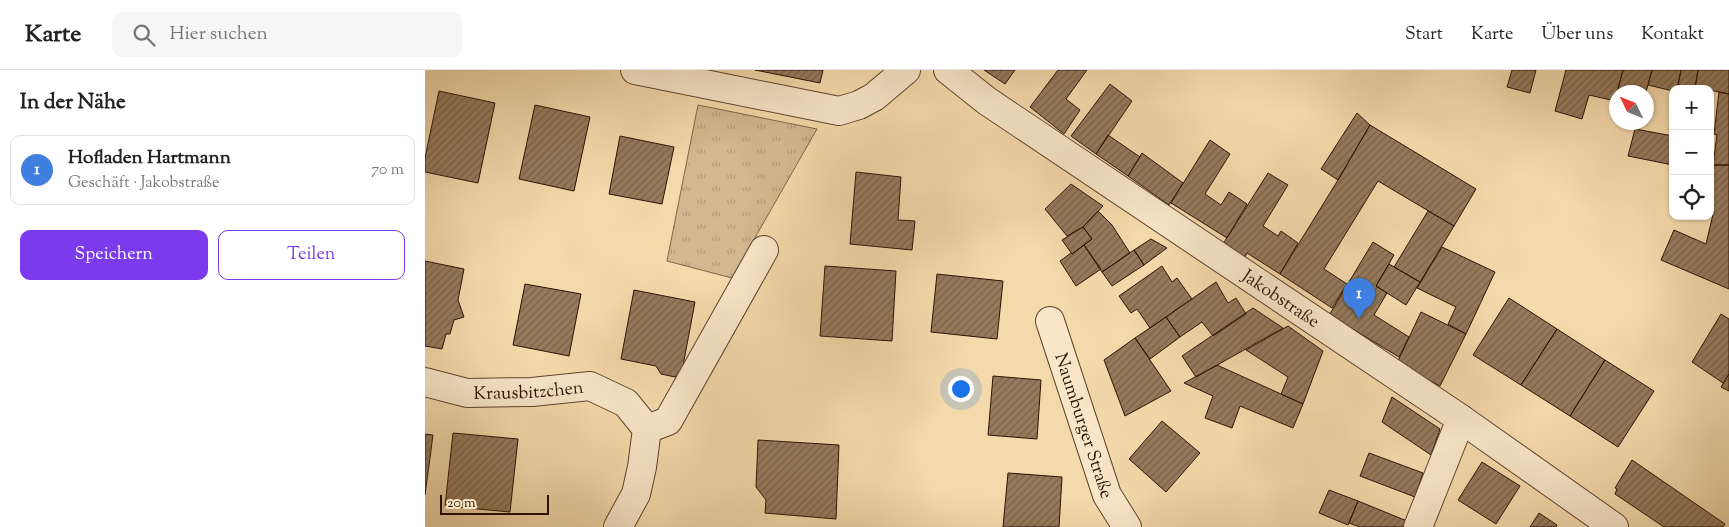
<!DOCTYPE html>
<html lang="de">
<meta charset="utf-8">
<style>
body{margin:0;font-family:"Sorts Mill Goudy",serif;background:#f6f6f6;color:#222}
.controls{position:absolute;right:15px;top:15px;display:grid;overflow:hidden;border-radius:10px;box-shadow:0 1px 4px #0004}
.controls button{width:45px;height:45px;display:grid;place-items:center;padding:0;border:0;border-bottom:1px solid #e0e0e0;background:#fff;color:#222;font:25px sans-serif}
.compass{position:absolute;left:1184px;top:15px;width:45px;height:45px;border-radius:50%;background:#fff;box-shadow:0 1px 4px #0004;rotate:313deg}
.scale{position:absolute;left:15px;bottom:12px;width:109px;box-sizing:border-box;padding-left:5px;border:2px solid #2e1306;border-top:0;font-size:14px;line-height:18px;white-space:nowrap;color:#2e1306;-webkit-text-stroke:4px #f8e6c8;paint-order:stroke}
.you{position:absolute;left:535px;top:318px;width:18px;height:18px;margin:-12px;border:4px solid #fff;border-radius:50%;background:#1a73e8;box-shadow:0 0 0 8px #1a73e833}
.badge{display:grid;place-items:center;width:32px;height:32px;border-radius:50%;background:#7c3aed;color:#fff;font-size:16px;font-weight:700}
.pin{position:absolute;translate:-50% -41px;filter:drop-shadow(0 1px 2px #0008)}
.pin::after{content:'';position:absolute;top:26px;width:18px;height:15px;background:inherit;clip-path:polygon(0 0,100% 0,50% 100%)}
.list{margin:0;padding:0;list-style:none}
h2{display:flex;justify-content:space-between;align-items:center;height:65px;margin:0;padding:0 20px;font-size:21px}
h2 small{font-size:16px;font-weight:400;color:#767676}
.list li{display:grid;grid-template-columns:32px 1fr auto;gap:15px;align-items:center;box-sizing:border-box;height:70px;margin:0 10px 10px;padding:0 10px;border:1px solid #e0e0e0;border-radius:10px}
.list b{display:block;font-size:19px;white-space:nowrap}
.list p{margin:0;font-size:16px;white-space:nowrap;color:#767676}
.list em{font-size:16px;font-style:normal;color:#767676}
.actions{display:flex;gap:10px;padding:15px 20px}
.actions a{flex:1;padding:11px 0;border:1px solid #7c3aed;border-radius:10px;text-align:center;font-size:18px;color:#7c3aed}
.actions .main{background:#7c3aed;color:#fff}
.icon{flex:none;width:28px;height:28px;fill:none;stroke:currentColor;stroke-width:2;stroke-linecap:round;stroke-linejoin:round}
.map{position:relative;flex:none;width:1304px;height:457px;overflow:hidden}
header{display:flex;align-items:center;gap:30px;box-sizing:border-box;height:70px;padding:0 25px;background:#fff;border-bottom:1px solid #e0e0e0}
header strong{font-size:24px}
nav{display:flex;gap:28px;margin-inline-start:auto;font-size:18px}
.search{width:350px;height:45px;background:#f6f6f6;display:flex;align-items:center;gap:12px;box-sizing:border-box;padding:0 18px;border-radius:10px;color:#767676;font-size:19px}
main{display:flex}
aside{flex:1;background:#fff}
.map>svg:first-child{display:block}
</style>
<header>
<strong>Karte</strong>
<div class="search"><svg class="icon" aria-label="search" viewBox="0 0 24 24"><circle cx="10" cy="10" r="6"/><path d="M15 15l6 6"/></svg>Hier suchen</div>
<nav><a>Start</a><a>Karte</a><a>Über uns</a><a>Kontakt</a></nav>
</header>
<main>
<aside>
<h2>In der Nähe<small></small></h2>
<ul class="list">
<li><span class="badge" style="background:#3f7fe0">1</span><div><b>Hofladen Hartmann</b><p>Geschäft · Jakobstraße</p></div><em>70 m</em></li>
</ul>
<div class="actions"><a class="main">Speichern</a><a>Teilen</a></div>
</aside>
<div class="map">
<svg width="1304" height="457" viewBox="0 0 1304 457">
<defs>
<pattern id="grass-tufts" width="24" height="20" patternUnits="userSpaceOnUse" patternTransform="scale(1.25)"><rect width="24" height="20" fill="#d2b78f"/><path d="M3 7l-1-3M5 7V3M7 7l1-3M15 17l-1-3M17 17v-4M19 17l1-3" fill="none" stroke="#b59c7a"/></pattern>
<pattern id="building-hatch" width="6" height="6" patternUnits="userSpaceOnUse" patternTransform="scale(1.25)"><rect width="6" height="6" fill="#957a5c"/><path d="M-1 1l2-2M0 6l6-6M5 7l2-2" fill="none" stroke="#7a634a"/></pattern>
</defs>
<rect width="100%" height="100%" fill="#f4d9ab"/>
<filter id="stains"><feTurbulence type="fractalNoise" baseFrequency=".004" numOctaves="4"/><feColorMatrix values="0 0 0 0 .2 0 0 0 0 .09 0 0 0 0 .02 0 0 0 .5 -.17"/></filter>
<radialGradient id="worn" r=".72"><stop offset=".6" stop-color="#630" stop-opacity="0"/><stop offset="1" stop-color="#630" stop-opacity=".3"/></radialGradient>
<path fill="url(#grass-tufts)" stroke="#80654a" d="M 273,35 L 392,59 L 307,208 L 242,191 Z"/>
<path fill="url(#building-hatch)" stroke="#2e1306" d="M 330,0 L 398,0 L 395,13 Z
M 559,0 L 590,0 L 580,14 Z
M 633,0 L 662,0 L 641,29 L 655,40 L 639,64 L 605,37 Z
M 1087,0 L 1111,0 L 1105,23 L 1082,17 Z
M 1141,0 L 1198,0 L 1190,31 L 1164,25 L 1157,49 L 1130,41 Z
M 1198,0 L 1227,0 L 1221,22 L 1212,22 L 1193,18 Z
M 1227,0 L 1256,0 L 1252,19 L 1248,19 L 1248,21 L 1223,15 Z
M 1256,0 L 1273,0 L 1270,18 L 1253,15 Z
M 1273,0 L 1304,0 L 1304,24 L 1285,20 L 1285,19 L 1270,18 Z
M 685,14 L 707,31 L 671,84 L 646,66 Z
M 14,21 L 70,33 L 53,113 L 0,102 L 0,88 Z
M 1294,22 L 1304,24 L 1304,95 L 1288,95 L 1292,65 L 1289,64 Z
M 110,35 L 165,47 L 149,121 L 94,109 Z
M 932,43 L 945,55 L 913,110 L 896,99 Z
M 945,55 L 1051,119 L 1029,156 L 953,111 L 899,199 L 922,214 L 907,238 L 855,204 L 913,110 Z
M 1210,59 L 1248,66 L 1248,95 L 1203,86 Z
M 683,65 L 715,87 L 703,106 L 671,84 Z
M 195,66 L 249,77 L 237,134 L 184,124 Z
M 785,70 L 805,84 L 780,124 L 796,135 L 804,122 L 822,134 L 802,168 L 746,133 Z
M 717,83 L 758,113 L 744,135 L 703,106 Z
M 1288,95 L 1304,95 L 1304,219 L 1236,190 L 1249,160 L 1281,174 L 1289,140 L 1285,139 L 1285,108 Z
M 431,102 L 476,107 L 473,150 L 490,151 L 487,180 L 425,174 Z
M 843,103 L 863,115 L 838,156 L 853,166 L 856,161 L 873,173 L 855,204 L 822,183 L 820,187 L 798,174 Z
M 646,114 L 678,136 L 658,157 L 642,166 L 620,139 Z
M 673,141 L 687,155 L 705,183 L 677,202 L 659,175 L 667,169 L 658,157 Z
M 1003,141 L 1029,156 L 995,212 L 969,197 Z
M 658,157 L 667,169 L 647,184 L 637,170 Z
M 726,169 L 742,178 L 719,195 L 709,180 Z
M 948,172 L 969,185 L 951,216 L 962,223 L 949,245 L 984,267 L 974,287 L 926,258 L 924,260 L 903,247 Z
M 659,175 L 676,199 L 651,216 L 635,191 L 646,183 L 647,184 Z
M 1017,177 L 1070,202 L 1041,264 L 1023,254 L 1031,237 L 992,218 Z
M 709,180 L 719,195 L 687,216 L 677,202 Z
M 0,191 L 39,199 L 33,230 L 39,247 L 29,250 L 25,264 L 21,264 L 17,279 L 0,276 Z
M 964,194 L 995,212 L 981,235 L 951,216 Z
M 400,196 L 471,201 L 467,271 L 395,266 Z
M 737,196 L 747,212 L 752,208 L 767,229 L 725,258 L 712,239 L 706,243 L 694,226 Z
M 512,204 L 578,211 L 572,269 L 506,262 Z
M 791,212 L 803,233 L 811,228 L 821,244 L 788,266 L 777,252 L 755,267 L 741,247 Z
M 100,214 L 156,224 L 144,286 L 88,275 Z
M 209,220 L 270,232 L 257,301 L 250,307 L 236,304 L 231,296 L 196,289 Z
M 1084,228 L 1132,259 L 1096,315 L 1048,285 Z
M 828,238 L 858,258 L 771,307 L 757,286 Z
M 996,242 L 1041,264 L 1015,316 L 972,293 Z
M 1296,244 L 1304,249 L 1304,304 L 1298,313 L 1267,292 Z
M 741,247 L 755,267 L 725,289 L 710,268 Z
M 863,256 L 898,281 L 878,334 L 856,324 L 863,307 L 821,280 Z
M 1132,259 L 1180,290 L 1145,346 L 1096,315 Z
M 710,268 L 746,321 L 700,346 L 679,290 Z
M 1180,290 L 1229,321 L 1193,377 L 1145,346 Z
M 792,295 L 878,334 L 868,358 L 815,336 L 807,358 L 780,348 L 788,326 L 759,313 Z
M 1304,304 L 1304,321 L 1296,317 Z
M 568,306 L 616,310 L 612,369 L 563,365 Z
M 967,327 L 1015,359 L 1006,385 L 957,352 Z
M 737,351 L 775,383 L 741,422 L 704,389 Z
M 28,363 L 93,369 L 85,442 L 20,436 Z
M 0,364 L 8,365 L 0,425 Z
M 333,370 L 414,375 L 411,449 L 340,443 L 341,430 L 331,417 Z
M 944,383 L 998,403 L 990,427 L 935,406 Z
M 1207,390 L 1300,454 L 1298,457 L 1239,457 L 1190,424 L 1192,419 L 1190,418 Z
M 1057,392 L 1095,416 L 1071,454 L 1033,430 Z
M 583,403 L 637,407 L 634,457 L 578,457 Z
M 904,420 L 933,431 L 923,455 L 894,443 Z
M 933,431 L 982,451 L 979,457 L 935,457 L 924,453 Z
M 1114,443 L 1132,455 L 1131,457 L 1105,457 Z"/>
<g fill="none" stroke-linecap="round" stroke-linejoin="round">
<defs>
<g id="minor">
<path d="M 210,0 L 414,41 L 434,35 L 449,27 L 481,0"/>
<path id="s1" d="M 523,0 L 562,31 L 1036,349 L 1189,457"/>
<path id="s2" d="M 625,251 L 682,425 L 702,457"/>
<path id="s3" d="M 0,312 L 42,323 L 107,322 L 165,316 L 201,333 L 222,359 L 217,397 L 211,424 L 193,457"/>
<path d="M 222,359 L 243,351 L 339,180"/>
<path d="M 993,457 L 1036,349"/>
</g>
</defs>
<use href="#minor" stroke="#60442f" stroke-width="30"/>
<use href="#minor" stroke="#f8e6c8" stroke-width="28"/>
</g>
<g text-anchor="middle" stroke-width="4" stroke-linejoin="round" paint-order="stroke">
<g font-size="18" fill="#2e1306" stroke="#f8e6c8">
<text dy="6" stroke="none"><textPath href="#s1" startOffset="404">Jakobstraße</textPath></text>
<text dy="6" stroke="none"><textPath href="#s3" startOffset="105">Krausbitzchen</textPath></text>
<text dy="6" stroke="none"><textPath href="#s2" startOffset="110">Naumburger Straße</textPath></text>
</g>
</g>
<rect width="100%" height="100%" filter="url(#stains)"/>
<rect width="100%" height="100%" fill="url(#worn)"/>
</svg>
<div class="controls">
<button>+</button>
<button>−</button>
<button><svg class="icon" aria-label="locate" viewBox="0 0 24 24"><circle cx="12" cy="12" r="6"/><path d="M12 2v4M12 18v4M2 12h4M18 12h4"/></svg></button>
</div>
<svg class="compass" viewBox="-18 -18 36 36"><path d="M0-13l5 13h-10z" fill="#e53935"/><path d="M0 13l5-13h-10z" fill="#767676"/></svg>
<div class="scale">20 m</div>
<div class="you"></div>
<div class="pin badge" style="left:934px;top:249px;background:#3f7fe0">1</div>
</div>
</main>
